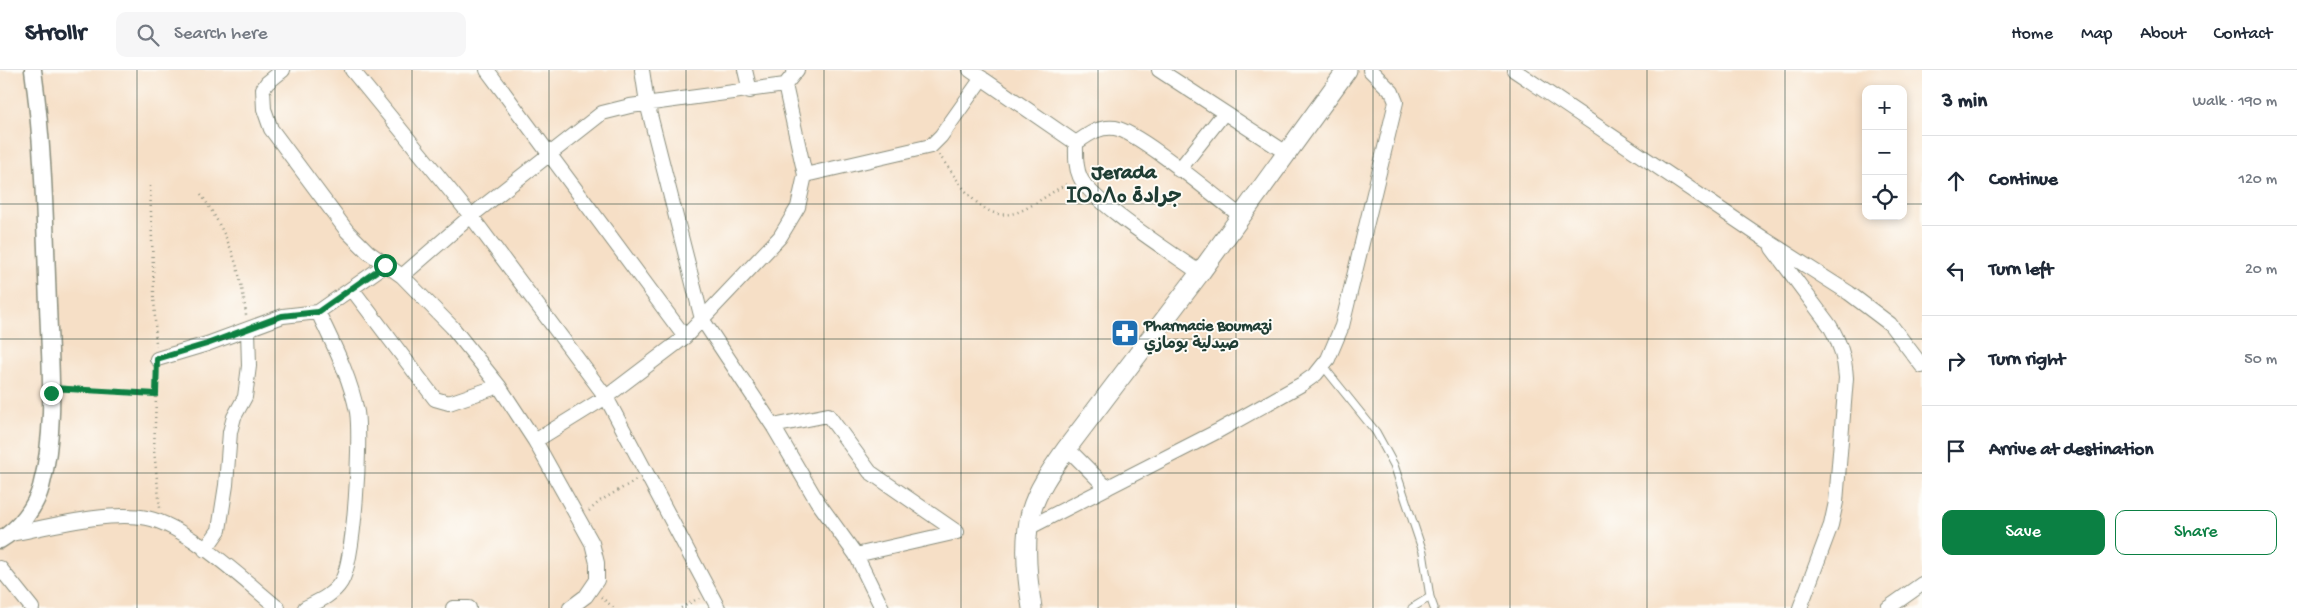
<!DOCTYPE html>
<meta charset="utf-8">
<style>
body{margin:0;font-family:"Gochi Hand","Playpen Sans Arabic","Noto Sans Tifinagh",sans-serif;background:#f6f6f7;color:#1f2937}
.controls{position:absolute;right:15px;top:15px;display:grid;overflow:hidden;border-radius:10px;box-shadow:0 2px 8px #0003}
.controls button{width:45px;height:45px;display:grid;place-items:center;padding:0;border:0;border-bottom:1px solid #e0e1e3;background:#fff;color:#1f2937;font:25px sans-serif}
.stop{position:absolute;width:15px;height:15px;margin:-11px;border:4px solid #0b8043;border-radius:50%;background:#fff}
.stop.end{background:#0b8043;border-color:#fff;box-shadow:0 1px 5px #0008}
.list{margin:0;padding:0;list-style:none}
h2{display:flex;justify-content:space-between;align-items:center;height:65px;margin:0;padding:0 20px;font-size:21px}
h2 small{font-size:16px;font-weight:400;color:#747a83}
.list li{display:grid;grid-template-columns:32px 1fr auto;gap:15px;align-items:center;box-sizing:border-box;height:90px;padding:0 20px;border-top:1px solid #e0e1e3}
.list b{display:block;font-size:19px;white-space:nowrap}
.list em{font-size:16px;font-style:normal;color:#747a83}
.actions{display:flex;gap:10px;padding:15px 20px}
.actions a{flex:1;padding:11px 0;border:1px solid #0b8043;border-radius:10px;text-align:center;font-size:18px;color:#0b8043}
.actions .main{background:#0b8043;color:#fff}
.icon{flex:none;width:28px;height:28px;fill:none;stroke:currentColor;stroke-width:2;stroke-linecap:round;stroke-linejoin:round}
.map{position:relative;flex:none;width:1922px;height:538px;overflow:hidden}
header{display:flex;align-items:center;gap:30px;box-sizing:border-box;height:70px;padding:0 25px;background:#fff;border-bottom:1px solid #e0e1e3}
header strong{font-size:24px}
nav{display:flex;gap:28px;margin-inline-start:auto;font-size:18px}
.search{width:350px;height:45px;background:#f6f6f7;display:flex;align-items:center;gap:12px;box-sizing:border-box;padding:0 18px;border-radius:10px;color:#747a83;font-size:19px}
main{display:flex}
aside{flex:1;background:#fff}
.map>svg:first-child{display:block}
</style>
<header>
<strong>Strollr</strong>
<div class="search"><svg class="icon" aria-label="search" viewBox="0 0 24 24"><circle cx="10" cy="10" r="6"/><path d="M15 15l6 6"/></svg>Search here</div>
<nav><a>Home</a><a>Map</a><a>About</a><a>Contact</a></nav>
</header>
<main>
<div class="map">
<svg width="1922" height="538" viewBox="0 0 1922 538">
<rect width="100%" height="100%" fill="#fdfcf7"/>
<filter id="ink" filterUnits="userSpaceOnUse"><feTurbulence type="fractalNoise" baseFrequency=".02" numOctaves="2"/><feDisplacementMap in="SourceGraphic" scale="10" xChannelSelector="R" yChannelSelector="G"/><feConvolveMatrix kernelMatrix="1 2 1 2 8 2 1 2 1" color-interpolation-filters="sRGB"/></filter>
<filter id="wash" filterUnits="userSpaceOnUse"><feTurbulence type="fractalNoise" baseFrequency=".0096" numOctaves="4" result="noise"/><feDisplacementMap in="SourceGraphic" scale="20" xChannelSelector="R" yChannelSelector="G"/><feGaussianBlur stdDeviation="1.12" result="paint"/><feColorMatrix in="noise" values="0 0 0 0 0 0 0 0 0 0 0 0 0 0 0 0 0 1.4 0 .05"/><feComposite in="paint" operator="in"/></filter>
<g filter="url(#wash)">
<rect width="100%" height="100%" fill="#f6dfc6"/>
</g>
<g filter="url(#ink)">
<g fill="none" stroke-linecap="round" stroke-linejoin="round">
<defs>
<path id="service" d="M 1323,296 L 1376,362 L 1394,395 L 1423,482 L 1430,527 L 1434,538
M 1412,538 L 1430,527"/>
<path id="minor" d="M 283,0 L 267,13 L 263,19 L 264,39 L 271,59 L 347,161 L 368,182 L 402,206 L 452,257 L 499,316 L 535,371 L 592,473 L 597,493 L 597,510 L 586,526 L 570,538
M 352,0 L 471,146 L 606,327 L 718,538
M 487,0 L 685,267
M 642,0 L 647,33 L 702,249 L 773,356 L 817,431 L 856,485 L 882,538
M 745,0 L 750,21
M 970,0 L 1076,73
M 1159,0 L 1288,84
M 1514,0 L 1766,170 L 1849,223 L 1890,254 L 1922,296
M 1076,73 C 1089,64 1099,56 1115,58 C 1139,62 1218,129 1242,147
M 1076,73 C 1076,84 1075,96 1080,107 C 1090,131 1175,185 1200,203
M 1179,100 L 1224,43
M 805,105 L 931,76 L 941,66 L 982,8
M 1772,178 L 1830,256 C 1840,272 1845,289 1846,308 L 1836,432 L 1831,455 L 1800,538
M 402,206 L 471,146 L 602,43 L 630,36 L 785,15
M 352,219 L 435,329 L 449,333 L 499,316
M 157,289 L 207,274 L 283,246 L 318,242 L 385,195
M 773,356 L 828,345 L 870,402 L 957,462 L 856,485
M 535,371 L 606,327 L 685,267 L 780,167 L 798,137 L 805,105 L 785,15 L 797,0
M 1067,378 L 1107,418
M 1028,458 L 1218,361 L 1302,314 L 1316,304 L 1328,289 L 1342,256 L 1396,32 L 1392,22 L 1370,0
M 11,464 C 48,457 110,440 147,448 C 187,456 246,512 278,538
M 205,480 L 219,460 L 226,415 L 230,362 L 234,347 L 245,327 L 249,296 L 248,259
M 0,498 L 32,538
M 305,538 C 319,531 333,525 341,512 C 355,491 361,368 357,342 C 350,306 333,274 318,242
M 453,538 L 469,538
M 1888,538 L 1922,514"/>
<path id="tertiary" d="M 0,470 C 19,459 35,438 41,417 C 57,359 50,295 48,235 C 45,157 44,78 33,0"/>
<path id="secondary" d="M 1032,538 C 1027,508 1023,472 1031,442 C 1038,418 1053,398 1067,378 L 1200,203 L 1347,0"/>
</defs>
<use href="#service" stroke="#8a8e7d" stroke-width="9"/>
<use href="#minor" stroke="#8a8e7d" stroke-width="16"/>
<use href="#tertiary" stroke="#8a8e7d" stroke-width="19"/>
<use href="#secondary" stroke="#8a8e7d" stroke-width="21"/>
<path stroke="#8a8e7d" stroke-width="2.5" stroke-dasharray="1 4" stroke-linecap="butt" d="M 939,85 C 958,108 980,156 1018,142 C 1036,135 1052,121 1069,113
M 150,116 L 156,276
M 201,124 C 229,167 240,194 246,245
M 157,302 L 154,380 L 160,438
M 66,319 L 156,325
M 589,441 L 600,431 L 636,410
M 601,527 L 614,538
M 681,538 L 699,528"/>
<use href="#service" stroke="#fff" stroke-width="7"/>
<use href="#minor" stroke="#fff" stroke-width="14"/>
<use href="#tertiary" stroke="#fff" stroke-width="16"/>
<use href="#secondary" stroke="#fff" stroke-width="19"/>
</g>
</g>
<g fill="none" stroke-linecap="round" stroke-linejoin="round" filter="url(#ink)">
<path stroke="#0b8043" stroke-width="6" d="M 51,323 L 51,318 L 156,324 L 157,289 L 207,274 L 282,246 L 318,242 L 385,195"/>
</g>
<path fill="none" stroke="#1f3d34" stroke-width="1" stroke-opacity="0.55" d="M 137,0 L 137,538M 275,0 L 275,538M 412,0 L 412,538M 549,0 L 549,538M 686,0 L 686,538M 824,0 L 824,538M 961,0 L 961,538M 1098,0 L 1098,538M 1236,0 L 1236,538M 1373,0 L 1373,538M 1510,0 L 1510,538M 1647,0 L 1647,538M 1785,0 L 1785,538M 0,134 L 1866,134M 1903,134 L 1922,134M 0,269 L 1922,269M 0,403 L 1922,403"/>
<defs>
<symbol id="pharmacy-square" viewBox="-11 -11 22 22"><rect x="-9" y="-9" width="18" height="18" rx="4" fill="#1f6fb2" stroke="#fdfcf7"/><path d="M-2-6h4v4h4v4h-4v4h-4v-4h-4v-4h4Z" fill="#fff"/></symbol>
</defs>
<g fill-rule="evenodd">
<use href="#pharmacy-square" x="1109" y="247" width="32" height="32"/>
</g>
<g text-anchor="middle" stroke-width="4" stroke-linejoin="round" paint-order="stroke">
<g font-size="16" font-weight="bold" fill="#1f3d34" stroke="#fdfcf7" text-anchor="start">
<text x="1144" y="260">Pharmacie Boumazi<tspan x="1144" dy="18">صيدلية بومازي</tspan></text>
</g>
<g font-size="21" font-weight="bold" fill="#1f3d34" stroke="#fdfcf7">
<text x="1124" y="108">Jerada<tspan x="1124" dy="24">ⵊⵔⴰⴷⴰ جرادة</tspan></text>
</g>
</g>
</svg>
<div class="controls">
<button>+</button>
<button>−</button>
<button><svg class="icon" aria-label="locate" viewBox="0 0 24 24"><circle cx="12" cy="12" r="6"/><path d="M12 2v4M12 18v4M2 12h4M18 12h4"/></svg></button>
</div>
<div class="stop" style="left:385px;top:195px"></div>
<div class="stop end" style="left:51px;top:323px"></div>
</div>
<aside>
<h2>3 min<small>Walk · 190 m</small></h2>
<ul class="list">
<li><svg class="icon" aria-label="ahead" viewBox="0 0 24 24"><path d="M12 20V5M6 11l6-6 6 6"/></svg><div><b>Continue</b></div><em>120 m</em></li>
<li><svg class="icon" aria-label="left" viewBox="0 0 24 24"><path d="M17 20v-9H6M10 6l-5 5 5 5"/></svg><div><b>Turn left</b></div><em>20 m</em></li>
<li><svg class="icon" aria-label="right" viewBox="0 0 24 24"><path d="M7 20v-9h11M14 6l5 5-5 5"/></svg><div><b>Turn right</b></div><em>50 m</em></li>
<li><svg class="icon" aria-label="arrive" viewBox="0 0 24 24"><path d="M6 21V4h12l-3 4 3 4H6"/></svg><div><b>Arrive at destination</b></div></li>
</ul>
<div class="actions"><a class="main">Save</a><a>Share</a></div>
</aside>
</main>
